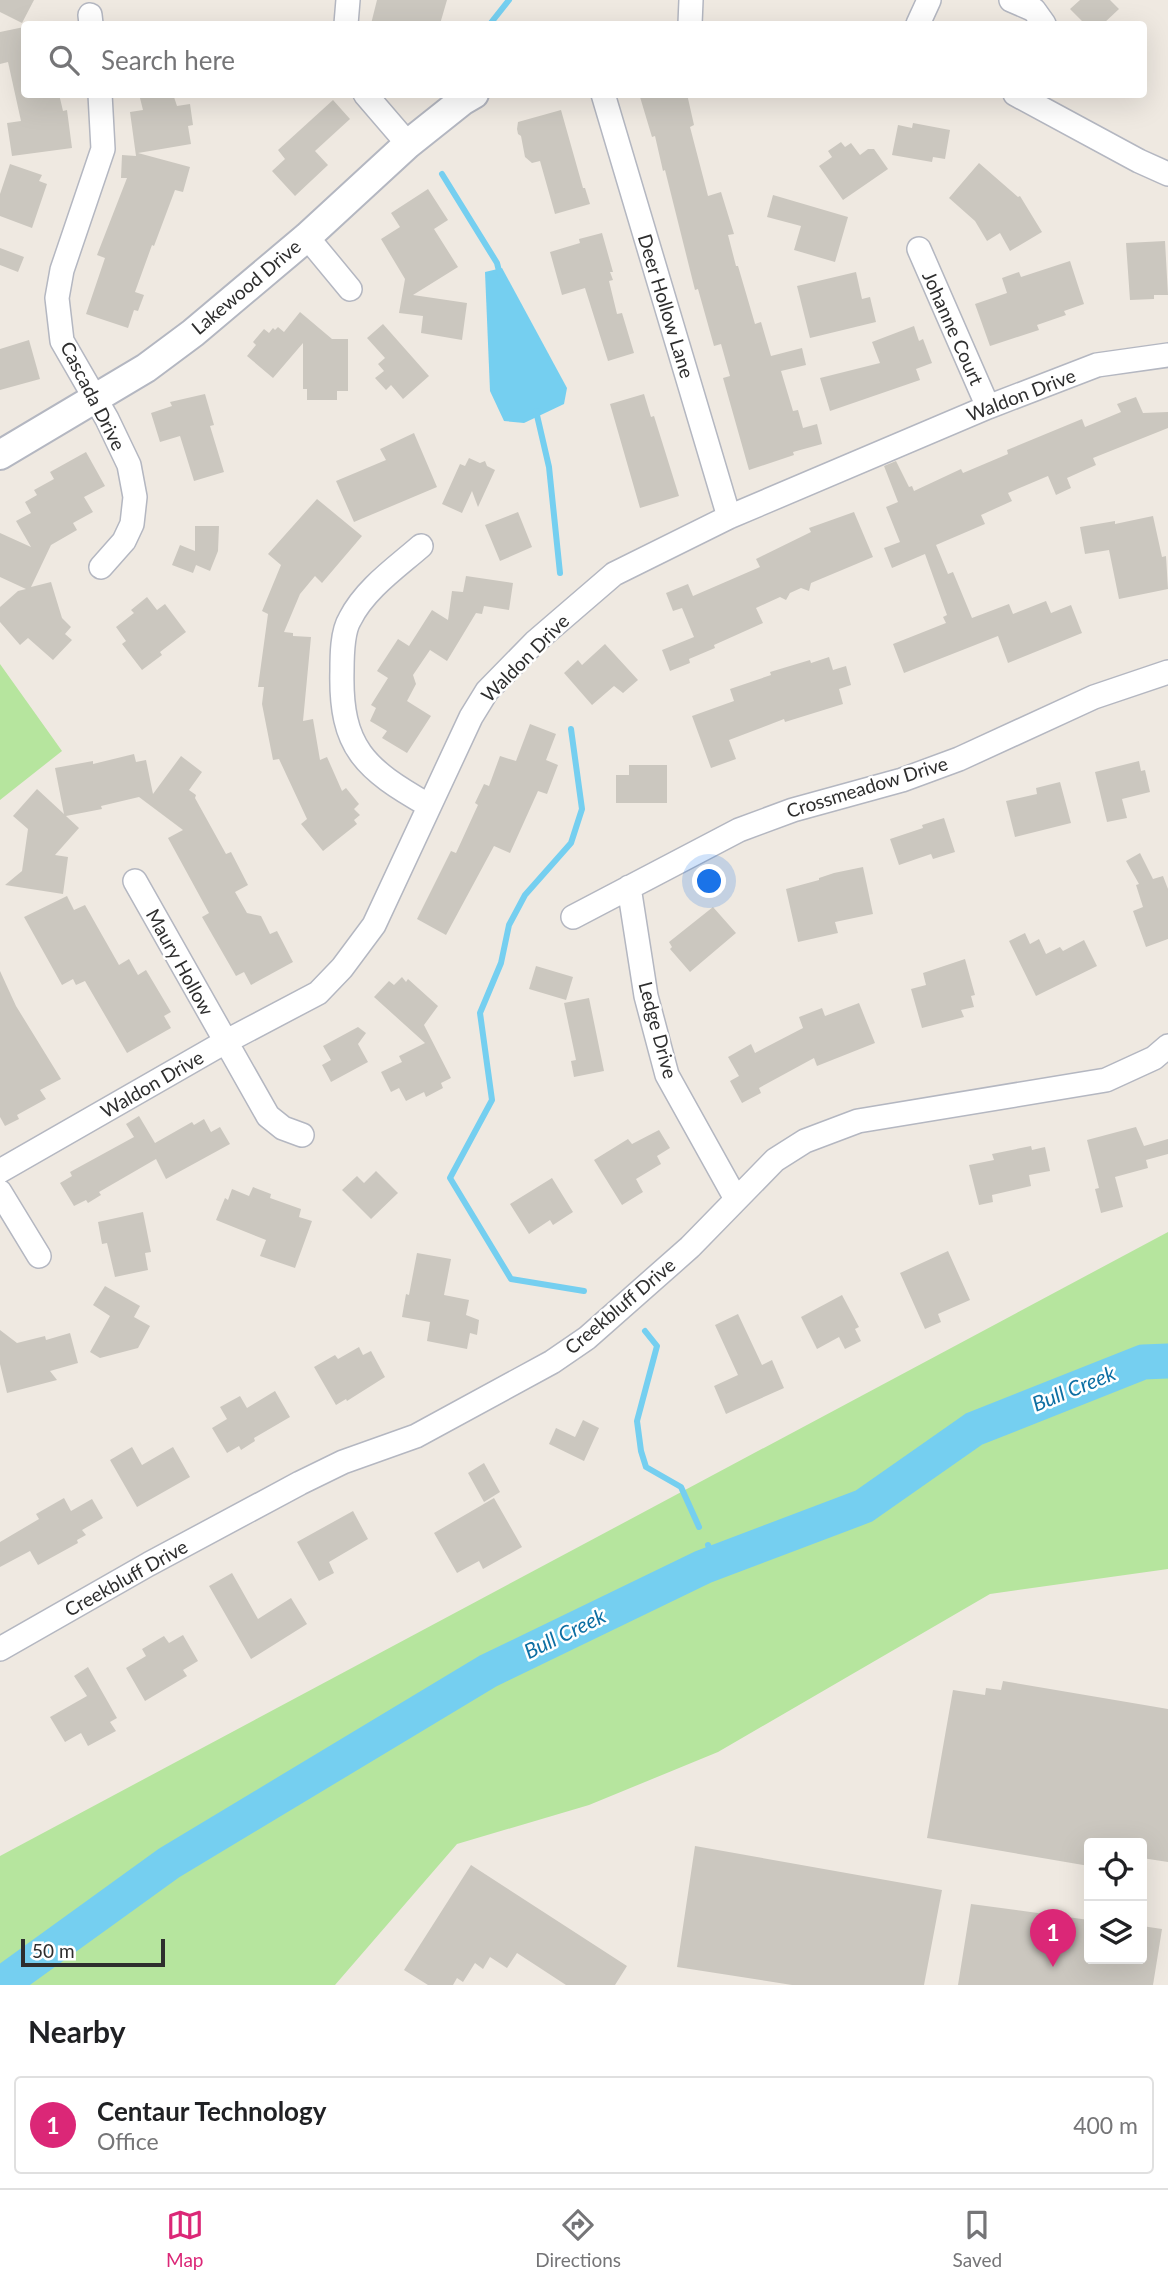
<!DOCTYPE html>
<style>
body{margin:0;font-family:Lato,sans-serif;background:#f2f2f2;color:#202124}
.controls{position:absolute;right:21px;bottom:21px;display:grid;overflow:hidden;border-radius:7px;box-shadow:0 7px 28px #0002}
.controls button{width:63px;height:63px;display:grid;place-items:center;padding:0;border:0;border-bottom:2px solid #e0e0e0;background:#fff;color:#202124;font:35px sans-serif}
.scale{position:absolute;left:21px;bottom:18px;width:144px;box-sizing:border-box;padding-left:7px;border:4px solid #2e2e2e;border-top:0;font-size:19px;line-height:24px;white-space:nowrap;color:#2e2e2e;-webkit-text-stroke:5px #fff;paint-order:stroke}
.you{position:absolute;left:710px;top:882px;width:24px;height:24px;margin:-18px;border:5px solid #fff;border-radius:50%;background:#1a73e8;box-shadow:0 0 0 10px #1a73e833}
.badge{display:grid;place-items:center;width:46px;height:46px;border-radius:50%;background:#db2777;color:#fff;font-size:23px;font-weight:700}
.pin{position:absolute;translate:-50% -58px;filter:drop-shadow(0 2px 4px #0008)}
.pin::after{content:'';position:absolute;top:37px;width:24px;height:21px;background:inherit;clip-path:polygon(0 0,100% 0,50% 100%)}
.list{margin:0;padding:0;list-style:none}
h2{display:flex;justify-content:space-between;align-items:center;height:91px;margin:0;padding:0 28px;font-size:30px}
h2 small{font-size:23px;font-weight:400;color:#757577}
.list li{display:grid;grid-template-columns:46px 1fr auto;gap:21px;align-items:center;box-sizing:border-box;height:98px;margin:0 14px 14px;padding:0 14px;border:2px solid #e0e0e0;border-radius:7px}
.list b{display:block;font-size:26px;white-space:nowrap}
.list p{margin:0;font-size:23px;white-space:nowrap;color:#757577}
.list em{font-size:23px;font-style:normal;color:#757577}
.icon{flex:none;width:38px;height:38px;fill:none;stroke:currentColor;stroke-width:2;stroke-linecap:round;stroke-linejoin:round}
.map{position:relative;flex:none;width:1168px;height:1985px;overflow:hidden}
.search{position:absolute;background:#fff;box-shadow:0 7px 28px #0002;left:21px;right:21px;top:21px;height:77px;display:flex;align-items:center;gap:18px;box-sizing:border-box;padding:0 24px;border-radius:7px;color:#757577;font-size:26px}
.sheet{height:203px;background:#fff}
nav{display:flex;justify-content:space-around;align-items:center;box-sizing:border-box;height:98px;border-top:2px solid #e0e0e0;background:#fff;font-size:19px;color:#757577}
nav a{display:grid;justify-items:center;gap:4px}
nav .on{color:#db2777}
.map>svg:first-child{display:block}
</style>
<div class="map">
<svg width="1168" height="1985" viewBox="0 0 1168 1985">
<rect width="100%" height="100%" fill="#efe9e1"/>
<path fill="#b6e59e" d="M 0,664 L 62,751 L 0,800 Z
M 1168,1232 L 1168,1569 L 990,1594 L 718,1752 L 589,1805 L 457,1844 L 335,1985 L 0,1985 L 0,1856 Z"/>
<path fill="#75cff0" d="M 502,268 L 567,388 L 564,404 L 524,423 L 504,421 L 490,391 L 485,272 Z"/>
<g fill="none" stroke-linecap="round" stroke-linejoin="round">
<path stroke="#75cff0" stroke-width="6" d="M 490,24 L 509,0
M 442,174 L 497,263 L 500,275
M 536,411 L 549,467 L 560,573
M 571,729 L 582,809 L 571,843 L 525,895 L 509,925 L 501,963 L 480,1013 L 492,1100 L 450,1178 L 511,1279 L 584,1291
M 645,1331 L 657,1346 L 637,1421 L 641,1451 L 646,1467 L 681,1487 L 699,1527
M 708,1545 L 716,1563"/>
<path stroke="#75cff0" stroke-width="35" d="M 0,1985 L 169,1863 L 488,1671 L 703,1567 L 864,1506 L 974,1429 L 1143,1362 L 1168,1361"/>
</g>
<path fill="#cbc7bf" d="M 0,0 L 34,0 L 22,23 L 0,12 Z
M 377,0 L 447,0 L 440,24 L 371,24 Z
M 1080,0 L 1110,0 L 1119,9 L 1103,24 L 1085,24 L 1070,9 Z
M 24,27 L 24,94 L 59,94 L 63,111 L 67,110 L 72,148 L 12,156 L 7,123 L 21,121 L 8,62 L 0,64 L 0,32 Z
M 139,94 L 173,94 L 177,106 L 190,104 L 193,125 L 188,126 L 191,144 L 138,153 L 190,167 L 183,192 L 175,190 L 154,246 L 152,245 L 135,292 L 144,295 L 138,311 L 134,310 L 128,328 L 86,314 L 105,258 L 97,255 L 127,178 L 121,178 L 122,155 L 136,156 L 130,112 L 143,110 Z
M 650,94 L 687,94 L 694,125 L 690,127 L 708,196 L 721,192 L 734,234 L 728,235 L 736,266 L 738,266 L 755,324 L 761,322 L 771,356 L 802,348 L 806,365 L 781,371 L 793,411 L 798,410 L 803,428 L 817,424 L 822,444 L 793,452 L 794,455 L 749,470 L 723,378 L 730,376 L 721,344 L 714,346 L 698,289 L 695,290 L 665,170 L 663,171 L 655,136 L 652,137 L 640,97 Z
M 333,100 L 350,119 L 315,151 L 328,165 L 295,196 L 272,171 L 285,159 L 278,150 Z
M 561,110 L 583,188 L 585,188 L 590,204 L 555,214 L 540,161 L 532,163 L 525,157 L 521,136 L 518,134 L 517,129 L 518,122 Z
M 913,123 L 950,130 L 945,159 L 933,157 L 932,162 L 892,155 L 898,125 L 912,128 Z
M 841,142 L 845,147 L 851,143 L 860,155 L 868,149 L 874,149 L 888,169 L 843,200 L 819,166 L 832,157 L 828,151 Z
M 979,163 L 1018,197 L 1020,196 L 1042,232 L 1010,251 L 1000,233 L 987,241 L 975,221 L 949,198 Z
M 10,164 L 42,175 L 39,181 L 47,184 L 32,228 L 0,216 L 0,194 Z
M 428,189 L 448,220 L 434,229 L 458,267 L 413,295 L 467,303 L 462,340 L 421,333 L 423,316 L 399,313 L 405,279 L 381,239 L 400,227 L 391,213 Z
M 773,195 L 848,217 L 835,262 L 794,250 L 801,226 L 767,217 Z
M 602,233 L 613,272 L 610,272 L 613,280 L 609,281 L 617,314 L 622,313 L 634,353 L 608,361 L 585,288 L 562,295 L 550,252 L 580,243 L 579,239 Z
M 1165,241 L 1168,295 L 1154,295 L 1154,299 L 1130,300 L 1126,243 Z
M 0,248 L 24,257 L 18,272 L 0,265 Z
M 1070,261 L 1084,304 L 1064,311 L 1066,315 L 1037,325 L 1039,330 L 990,346 L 975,304 L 1007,293 L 1002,278 L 1019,272 L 1021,277 Z
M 856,272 L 862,299 L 870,297 L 876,322 L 810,338 L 797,286 Z
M 300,312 L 332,339 L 348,339 L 348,391 L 337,391 L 337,400 L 307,400 L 307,389 L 303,389 L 303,343 L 273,378 L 247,356 L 256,345 L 253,342 L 264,329 L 269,333 L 273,328 L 275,330 L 278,327 L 284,332 Z
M 383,324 L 429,376 L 403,399 L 391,385 L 386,390 L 375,378 L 384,371 L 378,364 L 385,358 L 367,338 Z
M 914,326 L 919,341 L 923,339 L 932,363 L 916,369 L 920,380 L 830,411 L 820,378 L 880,363 L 872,342 Z
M 29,340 L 40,379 L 0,390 L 0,349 Z
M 205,394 L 214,425 L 210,426 L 224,472 L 194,481 L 180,436 L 160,442 L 151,413 L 172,406 L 170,402 Z
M 644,394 L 651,417 L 654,416 L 679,496 L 640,508 L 610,404 Z
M 1136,397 L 1143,413 L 1168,412 L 1168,428 L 1093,458 L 1096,465 L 1067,478 L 1071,488 L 1056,495 L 1048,476 L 1008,493 L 1012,501 L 981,515 L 985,524 L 936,545 L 948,574 L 953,572 L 972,618 L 1009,604 L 1013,614 L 1046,601 L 1051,613 L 1071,605 L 1082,633 L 1008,663 L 998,636 L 904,673 L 893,644 L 946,623 L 943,617 L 947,615 L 925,554 L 892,568 L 884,548 L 900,542 L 886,507 L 898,502 L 884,466 L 896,461 L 909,487 L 912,486 L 914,491 L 961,469 L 963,473 L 1008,454 L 1007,450 L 1082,419 L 1085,427 L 1121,412 L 1117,404 Z
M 414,433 L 437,487 L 354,522 L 336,481 L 386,460 L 380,449 Z
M 86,452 L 105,486 L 84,497 L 93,512 L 73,523 L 77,530 L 51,545 L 31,587 L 51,582 L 62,618 L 71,627 L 65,634 L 72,640 L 53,660 L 28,638 L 20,645 L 0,622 L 0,607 L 18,591 L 26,589 L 0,577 L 0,533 L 31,547 L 16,521 L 31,513 L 25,502 L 37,495 L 34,490 L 54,479 L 50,472 Z
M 469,458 L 480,463 L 485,461 L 487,466 L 495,470 L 478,507 L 472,491 L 462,513 L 442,504 L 460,464 L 465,466 Z
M 317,499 L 362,536 L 322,583 L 315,576 L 300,594 L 284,632 L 293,633 L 293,636 L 311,637 L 303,721 L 313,719 L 320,760 L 327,757 L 342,791 L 346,788 L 359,804 L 354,809 L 360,815 L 354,820 L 357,824 L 323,851 L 301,824 L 307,819 L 279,759 L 273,760 L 262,704 L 264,687 L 258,687 L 268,614 L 262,611 L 281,565 L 268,554 Z
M 518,512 L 532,547 L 500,561 L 485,525 Z
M 854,512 L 873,557 L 811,583 L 809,591 L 801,588 L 790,593 L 786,600 L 780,597 L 756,608 L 763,623 L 714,645 L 715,648 L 689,659 L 690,663 L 670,671 L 662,650 L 694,637 L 682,608 L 673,611 L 666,593 L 688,584 L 693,596 L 760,567 L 756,559 L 811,532 L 809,528 Z
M 1153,516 L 1162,557 L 1166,556 L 1168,589 L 1119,599 L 1109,550 L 1085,554 L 1080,527 L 1115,521 L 1115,524 Z
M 195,526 L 219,526 L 218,551 L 210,571 L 196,565 L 193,573 L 172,565 L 180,545 L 195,551 Z
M 466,576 L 513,583 L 509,610 L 484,606 L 482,614 L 476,613 L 447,661 L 430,650 L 413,675 L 416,684 L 407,701 L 431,716 L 407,753 L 382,738 L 387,731 L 370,721 L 376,708 L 371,705 L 388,678 L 377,671 L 398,639 L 409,646 L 432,610 L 448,620 L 452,591 L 463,592 Z
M 147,597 L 157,610 L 165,604 L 186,632 L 160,652 L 162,655 L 142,670 L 122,644 L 126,641 L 116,627 L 134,613 L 131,610 Z
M 605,644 L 638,680 L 623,693 L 614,686 L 592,705 L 564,673 L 578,660 L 582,665 Z
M 829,657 L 833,670 L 846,666 L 851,685 L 839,689 L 843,704 L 785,722 L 784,719 L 729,740 L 736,759 L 711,768 L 692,716 L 734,701 L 730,689 L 771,675 L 770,672 L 810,660 L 811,663 Z
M 530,724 L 556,734 L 546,760 L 558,765 L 547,794 L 538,791 L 510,853 L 494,846 L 446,935 L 417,919 L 451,851 L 456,853 L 478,805 L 475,803 L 484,784 L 489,786 L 500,756 L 516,761 Z
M 134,754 L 136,762 L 146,760 L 153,794 L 181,756 L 202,772 L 189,790 L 196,795 L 195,798 L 226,854 L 231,852 L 248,885 L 235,892 L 247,913 L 261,916 L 270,934 L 277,931 L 293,962 L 251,985 L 244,972 L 236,976 L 202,917 L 209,913 L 168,838 L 183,830 L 139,797 L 101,806 L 102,809 L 66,816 L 79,828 L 55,855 L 68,857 L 63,894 L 5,885 L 22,871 L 28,829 L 13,816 L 37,789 L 64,814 L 55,768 L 93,761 L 93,764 Z
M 1139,761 L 1141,771 L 1145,770 L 1150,792 L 1122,799 L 1127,818 L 1107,822 L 1095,772 Z
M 629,765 L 667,765 L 667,803 L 616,803 L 616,775 L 629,775 Z
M 1060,782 L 1071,823 L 1015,837 L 1006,801 L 1037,794 L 1036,788 Z
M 944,818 L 955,852 L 933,859 L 931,854 L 899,865 L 890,839 L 923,828 L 922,825 Z
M 1140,853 L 1153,879 L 1163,876 L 1168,889 L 1168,939 L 1146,947 L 1133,911 L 1143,907 L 1136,885 L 1139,884 L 1126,861 Z
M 863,867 L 873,914 L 835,922 L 838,933 L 798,942 L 786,889 L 819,880 L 819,878 L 834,873 Z
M 67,896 L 74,910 L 85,905 L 119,965 L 129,959 L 138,975 L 146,970 L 171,1012 L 164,1016 L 171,1028 L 127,1053 L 85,981 L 76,985 L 73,979 L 62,985 L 24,917 Z
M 713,907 L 736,933 L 690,972 L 670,949 L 672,947 L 669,942 Z
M 1025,933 L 1030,944 L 1039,939 L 1046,954 L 1060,947 L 1063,951 L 1084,940 L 1097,966 L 1036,996 L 1009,941 Z
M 965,959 L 975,995 L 971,996 L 974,1007 L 961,1010 L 964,1017 L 922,1028 L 911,989 L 926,985 L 923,973 Z
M 536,966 L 573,977 L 566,1000 L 529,989 Z
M 0,971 L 16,1006 L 61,1079 L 40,1090 L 46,1099 L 17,1115 L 19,1119 L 5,1126 L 0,1117 Z
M 402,977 L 406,982 L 408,979 L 438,1006 L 424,1025 L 451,1078 L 441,1083 L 443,1088 L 426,1097 L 424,1092 L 406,1101 L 399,1088 L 391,1092 L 381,1072 L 402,1062 L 399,1056 L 425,1043 L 374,997 L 389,981 L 394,985 Z
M 589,998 L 604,1071 L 574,1077 L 571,1061 L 576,1060 L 564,1003 Z
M 859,1003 L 875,1043 L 817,1066 L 814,1058 L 759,1088 L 761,1093 L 742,1103 L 730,1081 L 739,1076 L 728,1057 L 751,1044 L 755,1053 L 803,1028 L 799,1017 L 822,1008 L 825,1016 Z
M 358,1027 L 366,1033 L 358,1044 L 368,1062 L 331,1082 L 322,1065 L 331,1060 L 323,1046 Z
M 139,1116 L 155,1143 L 192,1122 L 194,1125 L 204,1119 L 211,1132 L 220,1127 L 230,1144 L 166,1179 L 156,1159 L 99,1192 L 101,1195 L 88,1203 L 86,1200 L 74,1206 L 60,1183 L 72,1176 L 70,1172 L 134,1137 L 126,1124 Z
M 1136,1127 L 1144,1146 L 1168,1139 L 1168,1154 L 1146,1160 L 1148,1168 L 1115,1177 L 1123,1207 L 1101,1213 L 1095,1189 L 1099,1188 L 1087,1140 Z
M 659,1130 L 670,1148 L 657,1156 L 661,1164 L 636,1179 L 643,1192 L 622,1205 L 594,1160 L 628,1139 L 632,1144 Z
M 1031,1146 L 1032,1150 L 1045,1147 L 1050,1171 L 1029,1175 L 1031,1186 L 992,1195 L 993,1202 L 979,1205 L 969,1165 L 994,1160 L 992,1154 Z
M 376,1171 L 398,1193 L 371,1219 L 342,1190 L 357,1176 L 364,1183 Z
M 552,1178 L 573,1212 L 553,1225 L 550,1220 L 529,1234 L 510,1204 Z
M 253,1187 L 271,1194 L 270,1198 L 301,1209 L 299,1217 L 312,1221 L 295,1268 L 260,1256 L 266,1240 L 216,1220 L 225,1198 L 228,1200 L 232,1189 L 249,1196 Z
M 143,1212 L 151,1252 L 145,1253 L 148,1270 L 115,1277 L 107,1243 L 102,1244 L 98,1222 Z
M 948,1251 L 970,1300 L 938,1314 L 941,1322 L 925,1329 L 900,1273 Z
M 417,1253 L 451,1259 L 444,1295 L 469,1300 L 466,1315 L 479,1320 L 477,1335 L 470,1333 L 467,1349 L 427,1341 L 430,1322 L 402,1317 L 406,1294 L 409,1295 Z
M 105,1286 L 140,1306 L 134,1317 L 150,1326 L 138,1348 L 100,1358 L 90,1352 L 110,1316 L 93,1305 Z
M 842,1295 L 859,1327 L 855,1329 L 861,1341 L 845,1349 L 839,1337 L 817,1349 L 801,1317 Z
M 738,1314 L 762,1365 L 772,1360 L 784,1388 L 726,1414 L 714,1386 L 738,1375 L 715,1325 Z
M 0,1330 L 17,1343 L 45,1336 L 46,1340 L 70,1333 L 78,1363 L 50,1371 L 57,1380 L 7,1393 L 0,1364 Z
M 359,1347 L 363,1355 L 371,1351 L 385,1377 L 347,1401 L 346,1399 L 336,1405 L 314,1367 L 335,1355 L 338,1359 Z
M 275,1391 L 290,1417 L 254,1438 L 255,1441 L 241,1450 L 239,1446 L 227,1453 L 212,1428 L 227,1419 L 220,1407 L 240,1396 L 247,1408 Z
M 583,1420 L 599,1428 L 584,1461 L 549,1444 L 556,1428 L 575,1437 Z
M 132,1447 L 142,1465 L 173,1447 L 190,1477 L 137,1507 L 110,1460 Z
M 484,1463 L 500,1492 L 484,1502 L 468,1473 Z
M 64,1498 L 71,1511 L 92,1499 L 103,1518 L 82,1530 L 86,1535 L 77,1540 L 78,1543 L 38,1565 L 30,1551 L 0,1567 L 0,1542 L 39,1519 L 36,1514 Z
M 494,1498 L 522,1547 L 483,1569 L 479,1561 L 457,1573 L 434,1533 Z
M 353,1511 L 368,1539 L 329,1562 L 334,1573 L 319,1581 L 297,1542 Z
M 232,1573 L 258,1619 L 291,1598 L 307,1624 L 251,1659 L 209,1586 Z
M 183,1635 L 198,1661 L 183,1670 L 187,1676 L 145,1701 L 126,1668 L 146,1656 L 142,1649 L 164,1636 L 169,1643 Z
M 88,1667 L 117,1718 L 110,1722 L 116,1731 L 88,1746 L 81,1733 L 65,1742 L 50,1717 L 87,1696 L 74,1676 Z
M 1003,1681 L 1168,1709 L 1168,1862 L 1142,1858 L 1142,1843 L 1089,1843 L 1089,1866 L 927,1838 L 953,1690 L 985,1695 L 986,1688 L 1001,1690 Z
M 695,1846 L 942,1890 L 924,1985 L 792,1985 L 677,1967 Z
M 471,1865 L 627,1966 L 615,1985 L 566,1985 L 517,1953 L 507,1968 L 490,1957 L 483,1969 L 475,1963 L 463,1982 L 457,1978 L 453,1985 L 428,1985 L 404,1970 Z
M 971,1904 L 1089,1920 L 1089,1959 L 1142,1959 L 1142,1926 L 1162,1929 L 1153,1985 L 958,1985 Z"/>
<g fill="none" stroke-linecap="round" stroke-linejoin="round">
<defs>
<path id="minor" d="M 1011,0 L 1034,10 L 1044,24
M 90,15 L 91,24
M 346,24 L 348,0
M 690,24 L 691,0
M 918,24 L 929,0
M 100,94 L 103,149 L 62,270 L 57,298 L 62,341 L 107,419 L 129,465 L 135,497 L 132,524 L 124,541 L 101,567
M 365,94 L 408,144
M 603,94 L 729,517
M 1015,94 L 1139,161 L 1168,174
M 307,237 L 350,289
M 919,249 L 988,407
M 421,546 C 397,567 365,589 350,619 C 342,632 342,656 342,671 C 340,748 365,769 428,805
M 135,881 L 268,1116 L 283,1128 L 302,1135
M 629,887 L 646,996 L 667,1075 L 736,1199
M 573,917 L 739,830 L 793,810 L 902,780 L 959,759 L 1094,697 L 1168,672
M 0,1171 L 225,1042 L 318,993 L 342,968 L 374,925 L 471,717 L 487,691 L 535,642 L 614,574 L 729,517 L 988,407 L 1097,365 L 1168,355
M 0,1192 L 39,1256
M 0,1649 L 149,1564 L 300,1483 L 343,1462 L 416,1436 L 552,1362 L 587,1338 L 690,1247 L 775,1160 L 805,1141 L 858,1121 L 1106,1080 L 1154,1058 L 1168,1046"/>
<path id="tertiary" d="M 0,455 L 146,368 L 193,333 L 307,237 L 408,144 L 462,101 L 474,94"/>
</defs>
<use href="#minor" stroke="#b4b7c1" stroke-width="26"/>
<use href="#tertiary" stroke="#b4b7c1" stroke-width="32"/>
<use href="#minor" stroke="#fff" stroke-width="23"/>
<use href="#tertiary" stroke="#fff" stroke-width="28"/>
</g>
<g text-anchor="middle" stroke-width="5" stroke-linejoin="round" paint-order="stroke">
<g font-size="19" fill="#2e2e2e" stroke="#fff">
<text transform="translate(246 287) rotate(-40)" y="7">Lakewood Drive</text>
<text transform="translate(666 306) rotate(73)" y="7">Deer Hollow Lane</text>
<text transform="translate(953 328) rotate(66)" y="7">Johanne Court</text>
<text transform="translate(1021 395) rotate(-21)" y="7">Waldon Drive</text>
<text transform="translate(93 396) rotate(63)" y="7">Cascada Drive</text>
<text transform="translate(525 658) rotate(-45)" y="7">Waldon Drive</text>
<text transform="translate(867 787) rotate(-17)" y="7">Crossmeadow Drive</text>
<text transform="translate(180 962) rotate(61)" y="7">Maury Hollow</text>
<text transform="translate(658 1030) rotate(75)" y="7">Ledge Drive</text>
<text transform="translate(152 1084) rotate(-30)" y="7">Waldon Drive</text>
<text transform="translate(620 1306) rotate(-40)" y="7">Creekbluff Drive</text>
<text transform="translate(126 1578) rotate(-29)" y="7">Creekbluff Drive</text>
</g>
<g font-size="21" font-style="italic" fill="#0d6fa3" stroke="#fff">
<text transform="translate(1074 1389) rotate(-22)" y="7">Bull Creek</text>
<text transform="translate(565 1634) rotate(-26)" y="7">Bull Creek</text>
</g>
</g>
</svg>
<div class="controls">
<button><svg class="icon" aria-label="locate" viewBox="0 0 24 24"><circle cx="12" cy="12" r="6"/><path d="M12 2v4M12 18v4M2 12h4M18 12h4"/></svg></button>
<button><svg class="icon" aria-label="layers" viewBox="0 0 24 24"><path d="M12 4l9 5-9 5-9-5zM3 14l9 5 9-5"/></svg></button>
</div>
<div class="scale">50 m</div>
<div class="you"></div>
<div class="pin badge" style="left:1053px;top:1967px">1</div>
<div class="search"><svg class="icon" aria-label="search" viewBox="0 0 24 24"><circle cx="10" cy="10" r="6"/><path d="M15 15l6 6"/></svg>Search here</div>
</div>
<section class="sheet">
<h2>Nearby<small></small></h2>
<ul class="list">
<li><span class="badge">1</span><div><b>Centaur Technology</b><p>Office</p></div><em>400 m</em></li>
</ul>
</section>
<nav>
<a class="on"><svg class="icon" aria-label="map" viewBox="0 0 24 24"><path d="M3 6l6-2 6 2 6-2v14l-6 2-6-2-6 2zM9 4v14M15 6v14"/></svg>Map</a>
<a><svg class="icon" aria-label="directions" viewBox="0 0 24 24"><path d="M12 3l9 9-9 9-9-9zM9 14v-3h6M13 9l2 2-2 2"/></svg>Directions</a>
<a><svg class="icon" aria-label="saved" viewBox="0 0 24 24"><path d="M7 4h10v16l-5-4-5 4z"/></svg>Saved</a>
</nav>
